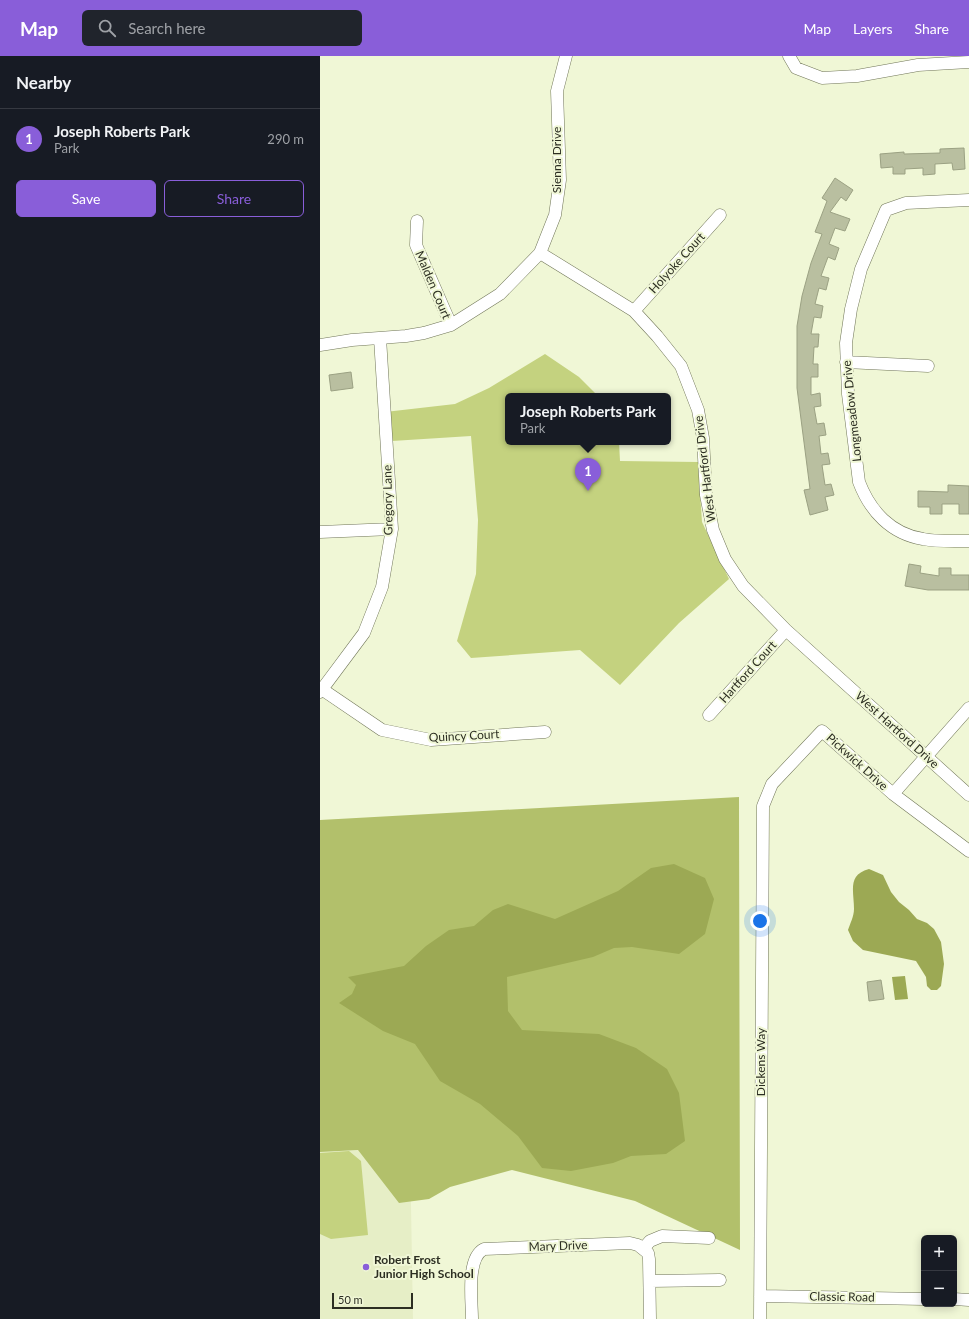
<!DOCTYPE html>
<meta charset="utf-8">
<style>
body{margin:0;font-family:Lato,sans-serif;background:#20242c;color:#f1f3f6}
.controls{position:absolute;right:12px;bottom:12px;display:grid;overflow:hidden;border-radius:6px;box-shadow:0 2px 10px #0003}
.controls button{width:36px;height:36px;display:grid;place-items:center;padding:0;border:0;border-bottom:1px solid #363941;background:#171b24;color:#f1f3f6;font:20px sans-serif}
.scale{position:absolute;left:12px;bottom:10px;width:81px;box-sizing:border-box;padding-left:4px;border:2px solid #2c2e22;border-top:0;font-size:11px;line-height:14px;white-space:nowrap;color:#2c2e22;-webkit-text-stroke:3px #f0f7d6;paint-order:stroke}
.you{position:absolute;left:440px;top:865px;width:14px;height:14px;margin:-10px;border:3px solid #fff;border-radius:50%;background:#1a73e8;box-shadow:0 0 0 6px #1a73e833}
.badge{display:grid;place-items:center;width:26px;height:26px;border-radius:50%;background:#895ed9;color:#fff;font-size:13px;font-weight:700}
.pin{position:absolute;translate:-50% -33px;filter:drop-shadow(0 1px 2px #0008)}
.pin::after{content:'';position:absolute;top:21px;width:14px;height:12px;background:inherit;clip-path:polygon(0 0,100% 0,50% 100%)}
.popup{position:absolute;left:185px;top:337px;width:166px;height:52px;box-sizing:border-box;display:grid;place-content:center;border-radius:6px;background:#171b24;filter:drop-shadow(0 1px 3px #0005);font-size:13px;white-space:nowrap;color:#9ea1a6}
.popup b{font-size:15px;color:#f1f3f6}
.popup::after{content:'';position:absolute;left:50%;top:100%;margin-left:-8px;border:8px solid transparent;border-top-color:#171b24}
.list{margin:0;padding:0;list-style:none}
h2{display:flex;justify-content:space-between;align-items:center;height:52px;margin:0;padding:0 16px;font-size:17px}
h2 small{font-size:13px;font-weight:400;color:#9ea1a6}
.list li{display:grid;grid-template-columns:26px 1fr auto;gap:12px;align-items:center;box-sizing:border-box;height:60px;padding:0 16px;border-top:1px solid #363941}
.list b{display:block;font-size:15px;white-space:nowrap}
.list p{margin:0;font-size:13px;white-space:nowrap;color:#9ea1a6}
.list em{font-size:13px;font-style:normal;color:#9ea1a6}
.actions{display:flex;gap:8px;padding:12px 16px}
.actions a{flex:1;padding:9px 0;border:1px solid #895ed9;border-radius:6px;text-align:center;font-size:14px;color:#895ed9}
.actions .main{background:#895ed9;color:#fff}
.icon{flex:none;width:22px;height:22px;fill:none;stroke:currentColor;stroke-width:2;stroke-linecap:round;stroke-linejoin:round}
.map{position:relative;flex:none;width:649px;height:1263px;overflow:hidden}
header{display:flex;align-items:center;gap:24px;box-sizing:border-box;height:56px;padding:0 20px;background:#895ed9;color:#fff}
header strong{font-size:19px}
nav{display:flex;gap:22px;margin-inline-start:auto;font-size:14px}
.search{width:280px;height:36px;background:#20242c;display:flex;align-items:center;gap:10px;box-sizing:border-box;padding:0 14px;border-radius:6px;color:#9ea1a6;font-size:15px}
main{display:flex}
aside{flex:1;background:#171b24}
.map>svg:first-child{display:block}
</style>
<header>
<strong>Map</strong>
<div class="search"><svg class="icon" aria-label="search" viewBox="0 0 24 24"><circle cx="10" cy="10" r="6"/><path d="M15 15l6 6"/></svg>Search here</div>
<nav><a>Map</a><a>Layers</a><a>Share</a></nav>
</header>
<main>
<aside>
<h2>Nearby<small></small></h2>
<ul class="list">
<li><span class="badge">1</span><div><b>Joseph Roberts Park</b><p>Park</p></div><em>290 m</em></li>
</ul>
<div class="actions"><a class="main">Save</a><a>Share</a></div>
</aside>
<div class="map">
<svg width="649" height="1263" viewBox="0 0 649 1263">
<rect width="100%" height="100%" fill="#f0f7d6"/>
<path fill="#e6eec6" d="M 90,1092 L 93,1263 L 0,1263 L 0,1096 Z"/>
<path fill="#c4d27f" d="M 225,298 L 259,321 L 278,340 L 188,340 L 188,386 L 299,386 L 300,405 L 378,406 L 382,466 L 409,523 L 359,567 L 300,629 L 260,594 L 151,602 L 137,585 L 156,518 L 158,464 L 151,380 L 72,385 L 65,356 L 135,348 L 169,332 Z
M 29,1095 L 41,1105 L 48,1179 L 11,1183 L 0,1178 L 0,1097 Z"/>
<path fill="#b2c06b" d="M 419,741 L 420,1194 L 315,1145 L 192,1114 L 130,1131 L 109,1143 L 79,1147 L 38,1094 L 0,1096 L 0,764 Z"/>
<path fill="#9ca954" d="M 354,808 L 385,822 L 394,843 L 385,878 L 359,898 L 312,891 L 294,892 L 273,901 L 187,921 L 188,955 L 202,974 L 279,978 L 316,992 L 347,1013 L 359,1037 L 365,1085 L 346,1098 L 311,1100 L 293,1107 L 251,1115 L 222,1112 L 198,1080 L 160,1048 L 120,1025 L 95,988 L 63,975 L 19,947 L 32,938 L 36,929 L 28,921 L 84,910 L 106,890 L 129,874 L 154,870 L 173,854 L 188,848 L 235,863 L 298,835 L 331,812 Z
M 549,813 L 563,819 L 571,836 L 579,846 L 589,854 L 597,863 L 607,867 L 614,873 L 621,886 L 624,908 L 621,930 L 617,934 L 611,934 L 607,930 L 606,921 L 596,905 L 543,894 L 533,885 L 528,874 C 530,868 534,860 534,853 C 534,835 527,819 549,813 Z
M 585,920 L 588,943 L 575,944 L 572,921 Z"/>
<path fill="#b9bfa0" stroke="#9ba183" d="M 644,92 L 645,113 L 633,114 L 632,107 L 615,108 L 615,118 L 603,119 L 603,112 L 585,113 L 585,118 L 573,118 L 573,111 L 561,112 L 560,98 L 584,96 L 584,98 L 620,97 L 620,93 Z
M 515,122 L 533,134 L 526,145 L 521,141 L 510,156 L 530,163 L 525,175 L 515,172 L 509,188 L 519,192 L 515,204 L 508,201 L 501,220 L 509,222 L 506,234 L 499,232 L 495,248 L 503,250 L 501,262 L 494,261 L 491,278 L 499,278 L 498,291 L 494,291 L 493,308 L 498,308 L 498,321 L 491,321 L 491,339 L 500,337 L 501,350 L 494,351 L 497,368 L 504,367 L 506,379 L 499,380 L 501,398 L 508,397 L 510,408 L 502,409 L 505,429 L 511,428 L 514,439 L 505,441 L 508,454 L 490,459 L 484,434 L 490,433 L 477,332 L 477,270 L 482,240 L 491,207 L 502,178 L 495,176 L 507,145 L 502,142 Z
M 31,316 L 33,332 L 11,335 L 9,319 Z
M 628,429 L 649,430 L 649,458 L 639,458 L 639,448 L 622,448 L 622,458 L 610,458 L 610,451 L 598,451 L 598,435 L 628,436 Z
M 589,508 L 601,510 L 600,517 L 619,520 L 619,512 L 631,512 L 631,519 L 649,519 L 649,534 L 608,534 L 585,530 Z
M 561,924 L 564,943 L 549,945 L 547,926 Z"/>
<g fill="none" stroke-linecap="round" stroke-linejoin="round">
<defs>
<path id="street" d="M 469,0 L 476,12 L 502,22 L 537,20 L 598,9 L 649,6
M 649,144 L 586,147 L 566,154 L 541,213 L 531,253 L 526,287 L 528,338 L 539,426 C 550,455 571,478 603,483 C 618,486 634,485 649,485
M 97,165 L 96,189 L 131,269
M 220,197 L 314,255 L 337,280 L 361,310 L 378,354 L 383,382 L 386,439 L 393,474 L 405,503 L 423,530 L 466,574 L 649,739
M 314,255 L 400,159
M 0,289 L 32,284 L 86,280 L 104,277 L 131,269 L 180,238 L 220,197 L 235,159 L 240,124 L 237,35 L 246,0
M 526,306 L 608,310
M 0,476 L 72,473
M 3,634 L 62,674 L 111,684 L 225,676
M 0,636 L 44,577 L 62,531 L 72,473 L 60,282
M 389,659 L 466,574
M 573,738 L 649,652
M 323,1193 L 330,1185 L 342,1180 L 389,1182
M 330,1225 L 400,1224
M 440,1240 L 604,1243
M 634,1243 L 649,1244
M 152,1263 C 152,1245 146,1202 164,1193 L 310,1187 L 318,1189 L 328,1197 L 329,1203 L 330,1263
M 440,1263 L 443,750 L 452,728 L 502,675 L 573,738 L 649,795"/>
</defs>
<use href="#street" stroke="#717659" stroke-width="13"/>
<use href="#street" stroke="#fff" stroke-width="12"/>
</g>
<circle fill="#895ed9" stroke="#f0f7d6" stroke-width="1.5" cx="46" cy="1211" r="4"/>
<g text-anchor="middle" stroke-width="4" stroke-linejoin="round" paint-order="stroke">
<g font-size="12" fill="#2c2e22" stroke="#f0f7d6">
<text transform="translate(237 104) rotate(-90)" y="4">Sienna Drive</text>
<text transform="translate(357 207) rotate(-48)" y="4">Holyoke Court</text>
<text transform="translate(113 229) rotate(67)" y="4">Malden Court</text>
<text transform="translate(532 355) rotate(-96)" y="4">Longmeadow Drive</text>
<text transform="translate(385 413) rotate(-97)" y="4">West Hartford Drive</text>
<text transform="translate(68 444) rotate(-91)" y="4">Gregory Lane</text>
<text transform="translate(428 616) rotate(-48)" y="4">Hartford Court</text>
<text transform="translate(577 674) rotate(42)" y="4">West Hartford Drive</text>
<text transform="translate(144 680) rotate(-3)" y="4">Quincy Court</text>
<text transform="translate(537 706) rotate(42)" y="4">Pickwick Drive</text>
<text transform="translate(441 1006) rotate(-90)" y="4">Dickens Way</text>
<text transform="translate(238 1190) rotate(-2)" y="4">Mary Drive</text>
<text transform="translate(522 1241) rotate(1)" y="4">Classic Road</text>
</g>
<g font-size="12" font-weight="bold" fill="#2c2e22" stroke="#f0f7d6" text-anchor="start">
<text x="54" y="1208">Robert Frost<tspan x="54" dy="14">Junior High School</tspan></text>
</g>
</g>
</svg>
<div class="controls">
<button>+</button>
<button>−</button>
</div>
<div class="scale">50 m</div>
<div class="you"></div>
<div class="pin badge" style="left:268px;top:435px">1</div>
<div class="popup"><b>Joseph Roberts Park</b>Park</div>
</div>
</main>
